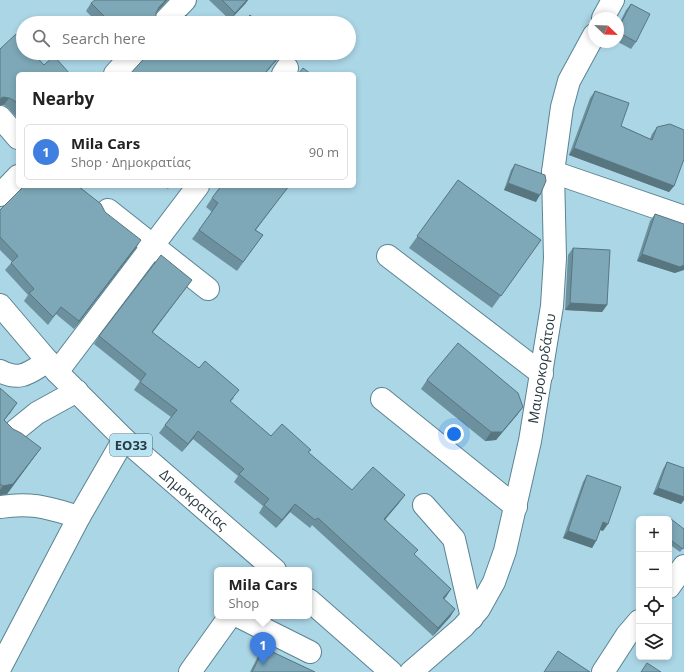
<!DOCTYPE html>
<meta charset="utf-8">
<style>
body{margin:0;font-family:"Open Sans",sans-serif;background:#f2f2f2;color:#222}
.controls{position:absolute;right:12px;bottom:12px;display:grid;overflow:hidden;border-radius:6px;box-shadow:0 2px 6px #0003}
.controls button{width:36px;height:36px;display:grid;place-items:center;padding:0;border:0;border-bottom:1px solid #e0e0e0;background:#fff;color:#222;font:20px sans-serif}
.compass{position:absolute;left:588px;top:12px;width:36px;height:36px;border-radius:50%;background:#fff;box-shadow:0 2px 6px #0003;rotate:113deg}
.you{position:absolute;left:454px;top:434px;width:14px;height:14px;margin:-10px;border:3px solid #fff;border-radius:50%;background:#1a73e8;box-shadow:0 0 0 6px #1a73e833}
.badge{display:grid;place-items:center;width:26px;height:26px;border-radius:50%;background:#873f21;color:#fff;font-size:13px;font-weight:700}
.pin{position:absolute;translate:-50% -33px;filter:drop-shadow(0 1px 2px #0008)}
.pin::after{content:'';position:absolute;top:21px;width:14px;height:12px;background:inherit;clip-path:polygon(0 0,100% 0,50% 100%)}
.popup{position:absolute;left:214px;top:567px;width:98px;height:52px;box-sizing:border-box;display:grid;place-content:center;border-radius:6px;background:#fff;filter:drop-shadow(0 1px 3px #0005);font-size:13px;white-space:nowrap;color:#767676}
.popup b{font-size:15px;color:#222}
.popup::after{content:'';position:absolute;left:50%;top:100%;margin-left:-8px;border:8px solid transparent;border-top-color:#fff}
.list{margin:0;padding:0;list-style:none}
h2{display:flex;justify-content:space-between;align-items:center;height:52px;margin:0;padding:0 16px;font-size:17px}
h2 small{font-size:13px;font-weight:400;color:#767676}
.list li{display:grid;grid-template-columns:26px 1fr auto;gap:12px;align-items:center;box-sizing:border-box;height:56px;margin:0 8px 8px;padding:0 8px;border:1px solid #e0e0e0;border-radius:6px}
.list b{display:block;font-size:15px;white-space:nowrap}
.list p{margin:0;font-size:13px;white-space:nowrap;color:#767676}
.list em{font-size:13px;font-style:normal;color:#767676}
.icon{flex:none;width:22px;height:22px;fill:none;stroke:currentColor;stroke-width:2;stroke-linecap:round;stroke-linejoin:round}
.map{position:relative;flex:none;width:684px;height:672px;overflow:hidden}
.search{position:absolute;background:#fff;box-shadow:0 2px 6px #0003;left:16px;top:16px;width:340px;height:44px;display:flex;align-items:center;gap:10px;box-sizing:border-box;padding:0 14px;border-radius:22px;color:#767676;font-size:15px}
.panel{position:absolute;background:#fff;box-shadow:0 2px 6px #0003;left:16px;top:72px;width:340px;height:116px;border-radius:6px}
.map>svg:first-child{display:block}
</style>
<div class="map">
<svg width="684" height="672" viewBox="0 0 684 672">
<rect width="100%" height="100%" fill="#abd6e6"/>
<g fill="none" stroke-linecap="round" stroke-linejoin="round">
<defs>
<g id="minor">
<path d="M 603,18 L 613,0"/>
<path d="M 163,23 L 185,0"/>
<path d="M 115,74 L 134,53"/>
<path d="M 283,74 L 287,68"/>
<path d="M 0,117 L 18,138"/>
<path d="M 553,172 L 684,217"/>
<path d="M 0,195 L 18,176"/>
<path d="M 108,210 L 208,289"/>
<path d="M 388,256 L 542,374"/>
<path d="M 0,371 C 21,382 30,372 48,361"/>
<path d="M 57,372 L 198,186"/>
<path d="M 382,399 L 516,507"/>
<path d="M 16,430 L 37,413 L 77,391"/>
<path d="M 424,505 L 454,539 L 472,618"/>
<path d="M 0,507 C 33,502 48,508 79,517"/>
<path d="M 669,587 L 684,566"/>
<path d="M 238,616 L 310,652"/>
<path d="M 0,668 L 79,517 L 124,439"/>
<path d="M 190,672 L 230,616"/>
<path id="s1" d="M 411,672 L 463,627 L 479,609 L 494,582 L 505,551 L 530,441 L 552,306 L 555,258 L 553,172 L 562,107 L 569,81 L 594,35"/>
<path d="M 603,672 L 627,635 L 639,621"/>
</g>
<g id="major">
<path id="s2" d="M 0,305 L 57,372 L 124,439 L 275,570"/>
<path d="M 309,600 L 391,672"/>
</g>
</defs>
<use href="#minor" stroke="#5b8492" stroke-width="24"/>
<use href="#major" stroke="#5b8492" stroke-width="24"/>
<use href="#minor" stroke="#fff" stroke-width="22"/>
<use href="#major" stroke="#fff" stroke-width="22"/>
</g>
<path fill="#6c909d" d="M 209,0 L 248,0 L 245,4 L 230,20 Z
M 91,3 L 157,11 L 156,13 L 156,19 L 159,23 L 98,23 L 86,11 Z
M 631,4 L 636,42 L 631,49 L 618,42 L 618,26 L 626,10 Z
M 0,49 L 44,65 L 18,74 L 18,119 L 9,109 L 4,105 L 0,105 Z
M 595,91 L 621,126 L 650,139 L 652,134 L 657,127 L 674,186 L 669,192 L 569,155 L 590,98 Z
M 515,164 L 536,202 L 504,190 L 511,170 Z
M 458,180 L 541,240 L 492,308 L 409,248 Z
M 164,186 L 170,186 L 168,189 Z
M 212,198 L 263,235 L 237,271 L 192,239 L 212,212 L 206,207 Z
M 0,210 L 105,212 L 136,248 L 74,329 L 56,314 L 48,325 L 24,301 L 28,295 L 5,270 L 12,262 L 0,250 Z
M 655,214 L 675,273 L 637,261 L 650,221 Z
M 573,248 L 607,305 L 602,312 L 565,310 L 568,255 Z
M 192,280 L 152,332 L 234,398 L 230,402 L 271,436 L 308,453 L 352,490 L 405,495 L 399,503 L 385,519 L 414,554 L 451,589 L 444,599 L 455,609 L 450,617 L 433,636 L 312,525 L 310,528 L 290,512 L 276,528 L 259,513 L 263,506 L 234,482 L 238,476 L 193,439 L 182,452 L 159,433 L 171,417 L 134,390 L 140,381 L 94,344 L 99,336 Z
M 427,380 L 523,407 L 517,415 L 496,440 L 485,441 L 421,389 Z
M 0,388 L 11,412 L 4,420 L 13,429 L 41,448 L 7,494 L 0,495 Z
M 667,462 L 684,468 L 684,500 L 681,504 L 653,494 L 663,469 Z
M 587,475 L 603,531 L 600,530 L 596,541 L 592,548 L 563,538 L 583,482 Z
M 669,522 L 684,547 L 680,552 L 669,544 Z
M 264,648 L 315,672 L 250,672 L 257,658 Z"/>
<path fill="#587680" d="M 166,0 L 168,0 L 154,15 L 159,7 Z
M 247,0 L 248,0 L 245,4 L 230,20 L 235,13 Z
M 282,53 L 283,53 L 265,74 L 264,74 Z
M 3,97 L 9,98 L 4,105 L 0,105 L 0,99 Z
M 574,148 L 674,186 L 669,192 L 569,155 Z
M 508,183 L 540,195 L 536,202 L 504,190 Z
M 289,186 L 249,239 L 255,230 Z
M 141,240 L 136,248 L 74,329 L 79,321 Z
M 642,254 L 684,265 L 684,270 L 675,273 L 637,261 Z
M 192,280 L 147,340 L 152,332 Z
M 570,303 L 607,305 L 602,312 L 565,310 Z
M 17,403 L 11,412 L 0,425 L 4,420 Z
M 523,407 L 517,415 L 496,440 L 485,441 L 491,432 Z
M 198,431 L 193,439 L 182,452 L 188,444 Z
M 41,448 L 7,494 L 0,495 L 0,490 L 3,486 Z
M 658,488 L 684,497 L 684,500 L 681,504 L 653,494 Z
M 405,495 L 399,503 L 379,527 L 384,519 Z
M 295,504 L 290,512 L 276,528 L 282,520 Z
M 603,522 L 608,524 L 603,531 L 598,529 Z
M 568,531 L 596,541 L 592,548 L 563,538 Z
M 451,589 L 446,597 L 437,606 L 443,598 Z
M 455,609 L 450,617 L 433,636 L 438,628 Z"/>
<path fill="#7ea8b7" stroke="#587680" d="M 95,0 L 166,0 L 159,7 L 156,13 L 156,19 L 159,23 L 100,23 L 105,17 L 91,3 Z
M 222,0 L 247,0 L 235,13 Z
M 631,4 L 650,14 L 636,42 L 618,32 L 618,29 Z
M 186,15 L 192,23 L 177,23 Z
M 250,15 L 259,23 L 243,23 Z
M 16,34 L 23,42 L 23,53 L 33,53 L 44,65 L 54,56 L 70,74 L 18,74 L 18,105 L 15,101 L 9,98 L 3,97 L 0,99 L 0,49 Z
M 149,53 L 282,53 L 264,74 L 130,74 Z
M 303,68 L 311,74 L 298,74 Z
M 595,91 L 629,103 L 621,126 L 652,140 L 657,127 L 670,124 L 684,130 L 684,159 L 674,186 L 574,148 Z
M 515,164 L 545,175 L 546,181 L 540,195 L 508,183 Z
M 458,180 L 541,240 L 501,296 L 417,236 Z
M 24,186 L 78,186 L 101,204 L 105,212 L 141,240 L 79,321 L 61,307 L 53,317 L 29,293 L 34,289 L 11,263 L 18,256 L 0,237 L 0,210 Z
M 221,186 L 289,186 L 255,230 L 263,235 L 243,262 L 199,230 L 218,203 L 212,198 Z
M 655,214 L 684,224 L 684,265 L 680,267 L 642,254 Z
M 573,248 L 610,250 L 607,305 L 570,303 Z
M 161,255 L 192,280 L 152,332 L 199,368 L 205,361 L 239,390 L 230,401 L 271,436 L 282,424 L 311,450 L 308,452 L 352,490 L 373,467 L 405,495 L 384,519 L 418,550 L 414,554 L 451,589 L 443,598 L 455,609 L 438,628 L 318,518 L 315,520 L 295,504 L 282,520 L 264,505 L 269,499 L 239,474 L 244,469 L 198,431 L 188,444 L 165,425 L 177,410 L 140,382 L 146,374 L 99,336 Z
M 458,343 L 518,393 L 523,407 L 502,432 L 491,432 L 427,380 Z
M 0,388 L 17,403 L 4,420 L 13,429 L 21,433 L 41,448 L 13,484 L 3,486 L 0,484 Z
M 667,462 L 684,468 L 684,497 L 658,488 Z
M 587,475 L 621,487 L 608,524 L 603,522 L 596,541 L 568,531 Z
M 671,519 L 684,529 L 684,547 L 683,549 L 669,539 L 669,522 Z
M 264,648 L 315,672 L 252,672 Z
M 558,651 L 590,672 L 544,672 Z
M 647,663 L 661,672 L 641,672 Z"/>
<g text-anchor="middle" stroke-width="3.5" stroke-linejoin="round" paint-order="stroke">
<rect fill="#b8e3f3" stroke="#536d76" stroke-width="1" x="110" y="434" width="42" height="22" rx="3"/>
<g font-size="13" font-weight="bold" fill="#283a40">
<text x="131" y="450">ΕΟ33</text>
</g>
<g font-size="14" fill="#283a40" stroke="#b8e3f3">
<text dy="5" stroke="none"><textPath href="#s1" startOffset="343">Μαυροκορδάτου</textPath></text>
<text dy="5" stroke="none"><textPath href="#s2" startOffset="275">Δημοκρατίας</textPath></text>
</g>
</g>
</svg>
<div class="controls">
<button>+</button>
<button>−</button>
<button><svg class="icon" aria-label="locate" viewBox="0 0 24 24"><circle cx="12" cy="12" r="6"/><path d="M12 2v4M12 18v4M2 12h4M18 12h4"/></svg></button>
<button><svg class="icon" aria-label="layers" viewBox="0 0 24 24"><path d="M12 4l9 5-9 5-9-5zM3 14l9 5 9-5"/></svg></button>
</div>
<svg class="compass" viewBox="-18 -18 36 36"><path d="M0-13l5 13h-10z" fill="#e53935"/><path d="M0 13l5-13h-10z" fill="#767676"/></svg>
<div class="you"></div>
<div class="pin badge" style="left:263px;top:665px;background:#3f7fe0">1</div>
<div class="popup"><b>Mila Cars</b>Shop</div>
<div class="search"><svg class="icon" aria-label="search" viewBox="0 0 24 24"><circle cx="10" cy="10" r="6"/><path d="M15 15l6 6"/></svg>Search here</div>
<section class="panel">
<h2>Nearby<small></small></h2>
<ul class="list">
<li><span class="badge" style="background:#3f7fe0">1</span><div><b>Mila Cars</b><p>Shop · Δημοκρατίας</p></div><em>90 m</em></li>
</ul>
</section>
</div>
